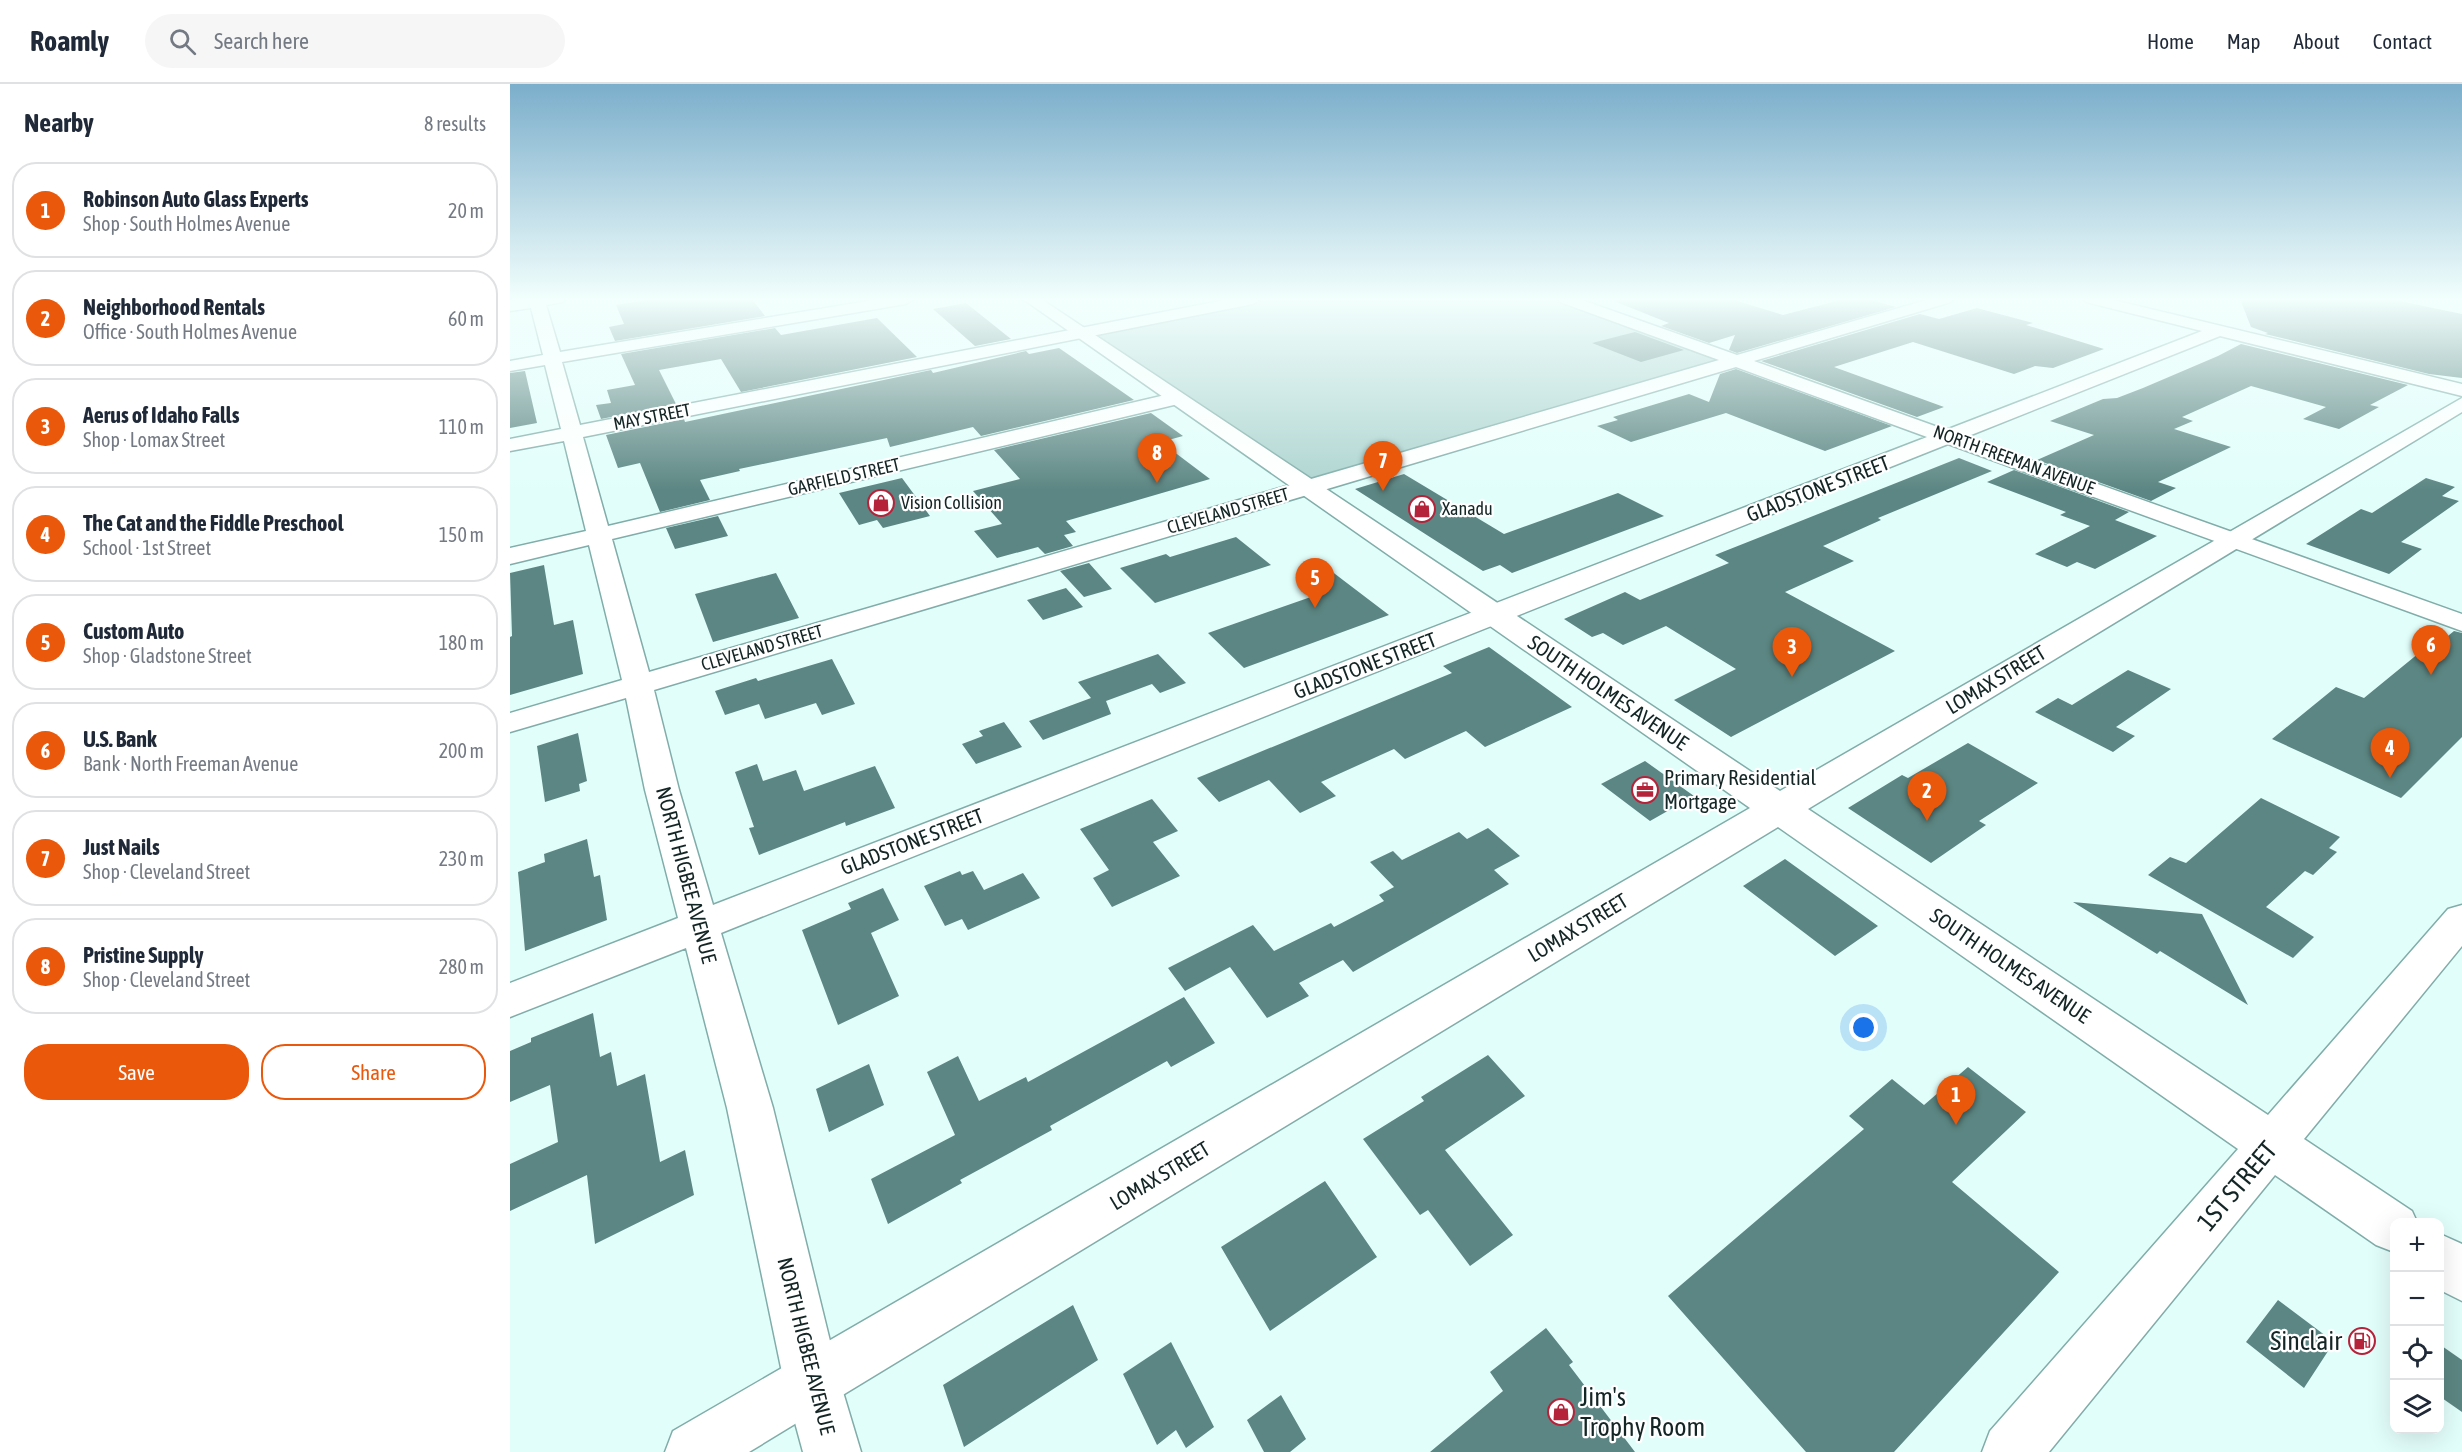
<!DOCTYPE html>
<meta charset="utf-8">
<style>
body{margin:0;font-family:"Asap Condensed",sans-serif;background:#f6f6f7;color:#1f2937}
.controls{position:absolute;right:18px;bottom:18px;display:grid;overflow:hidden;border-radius:12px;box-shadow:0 6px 24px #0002}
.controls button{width:54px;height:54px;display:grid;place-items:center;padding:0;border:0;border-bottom:2px solid #e0e1e3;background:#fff;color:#1f2937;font:30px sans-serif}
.you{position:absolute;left:1354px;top:944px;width:21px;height:21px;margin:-15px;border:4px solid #fff;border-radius:50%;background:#1a73e8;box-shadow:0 0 0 9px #1a73e833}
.badge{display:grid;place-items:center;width:39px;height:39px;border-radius:50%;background:#ea580c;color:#fff;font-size:20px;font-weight:700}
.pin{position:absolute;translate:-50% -50px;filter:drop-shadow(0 2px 3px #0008)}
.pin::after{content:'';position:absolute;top:32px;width:21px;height:18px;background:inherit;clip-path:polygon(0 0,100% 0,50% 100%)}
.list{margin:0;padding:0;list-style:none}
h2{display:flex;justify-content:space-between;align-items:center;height:78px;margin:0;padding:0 24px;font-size:26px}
h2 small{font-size:20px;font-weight:400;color:#747a83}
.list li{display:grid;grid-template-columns:39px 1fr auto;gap:18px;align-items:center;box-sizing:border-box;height:96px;margin:0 12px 12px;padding:0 12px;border:2px solid #e0e1e3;border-radius:24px}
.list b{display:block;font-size:22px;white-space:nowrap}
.list p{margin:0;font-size:20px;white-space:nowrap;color:#747a83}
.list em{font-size:20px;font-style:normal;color:#747a83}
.actions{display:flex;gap:12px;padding:18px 24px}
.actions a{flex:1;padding:14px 0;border:2px solid #ea580c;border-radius:24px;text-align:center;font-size:21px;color:#ea580c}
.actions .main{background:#ea580c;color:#fff}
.icon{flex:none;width:33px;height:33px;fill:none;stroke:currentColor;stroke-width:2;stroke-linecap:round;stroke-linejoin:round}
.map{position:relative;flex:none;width:1952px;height:1368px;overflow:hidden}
header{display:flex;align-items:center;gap:36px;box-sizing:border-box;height:84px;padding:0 30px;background:#fff;border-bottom:2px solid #e0e1e3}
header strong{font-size:28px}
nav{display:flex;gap:33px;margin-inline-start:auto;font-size:21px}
.search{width:420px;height:54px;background:#f6f6f7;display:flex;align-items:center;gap:15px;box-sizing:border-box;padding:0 21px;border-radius:33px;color:#747a83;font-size:22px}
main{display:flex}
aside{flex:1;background:#fff}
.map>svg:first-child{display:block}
</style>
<header>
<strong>Roamly</strong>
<div class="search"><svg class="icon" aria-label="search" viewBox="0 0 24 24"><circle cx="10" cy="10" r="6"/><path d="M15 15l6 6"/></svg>Search here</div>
<nav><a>Home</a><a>Map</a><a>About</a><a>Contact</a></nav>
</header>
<main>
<aside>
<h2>Nearby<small>8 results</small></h2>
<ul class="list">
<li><span class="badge">1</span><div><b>Robinson Auto Glass Experts</b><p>Shop · South Holmes Avenue</p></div><em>20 m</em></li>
<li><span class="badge">2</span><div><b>Neighborhood Rentals</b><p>Office · South Holmes Avenue</p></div><em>60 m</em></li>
<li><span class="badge">3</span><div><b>Aerus of Idaho Falls</b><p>Shop · Lomax Street</p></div><em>110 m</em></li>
<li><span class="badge">4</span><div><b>The Cat and the Fiddle Preschool</b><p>School · 1st Street</p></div><em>150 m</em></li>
<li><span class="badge">5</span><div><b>Custom Auto</b><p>Shop · Gladstone Street</p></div><em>180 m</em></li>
<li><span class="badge">6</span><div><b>U.S. Bank</b><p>Bank · North Freeman Avenue</p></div><em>200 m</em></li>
<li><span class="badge">7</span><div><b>Just Nails</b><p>Shop · Cleveland Street</p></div><em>230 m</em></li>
<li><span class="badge">8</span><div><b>Pristine Supply</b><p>Shop · Cleveland Street</p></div><em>280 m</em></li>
</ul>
<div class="actions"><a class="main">Save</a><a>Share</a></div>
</aside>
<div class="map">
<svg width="1952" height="1368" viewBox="0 0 1952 1368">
<rect width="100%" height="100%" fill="#e2fefb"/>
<path fill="#aed4d0" d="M 743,215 L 1053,215 L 1227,277 L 799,403 L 570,249 Z"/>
<path fill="#5c8683" d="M 143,215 L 242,215 L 255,232 L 105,257 L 99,243 L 114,240 L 106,221 Z
M 1107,215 L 1221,215 L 1273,231 L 1334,215 L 1358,215 L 1386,223 L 1227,269 L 1219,266 L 1225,251 L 1199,259 L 1151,242 L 1159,239 L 1106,218 Z
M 1730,215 L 1880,215 L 1952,230 L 1952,294 L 1919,290 L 1755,250 L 1758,249 L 1741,243 Z
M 456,219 L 501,255 L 465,262 L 423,225 Z
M 1467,224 L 1523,239 L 1516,241 L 1594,265 L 1543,284 L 1525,282 L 1504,290 L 1403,258 L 1324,283 L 1434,323 L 1407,333 L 1251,277 L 1410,230 L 1429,235 Z
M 367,234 L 407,273 L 231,308 L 211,275 L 149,286 L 166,320 L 91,335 L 86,321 L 101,319 L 97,306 L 125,301 L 111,270 L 265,244 L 271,251 Z
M 1125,248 L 1174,266 L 1131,278 L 1082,259 Z
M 1731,260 L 1898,301 L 1860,321 L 1869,323 L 1829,345 L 1793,335 L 1816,323 L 1741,302 L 1672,333 L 1683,337 L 1664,345 L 1721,363 L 1648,398 L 1666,404 L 1641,417 L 1527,376 L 1584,351 L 1540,337 L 1593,315 L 1607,314 L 1633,304 L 1708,272 Z
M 549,264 L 624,316 L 471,352 L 463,343 L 380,363 L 377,354 L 229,385 L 230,387 L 190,396 L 200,416 L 150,428 L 130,379 L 108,384 L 96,351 L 174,335 L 175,338 L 421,286 L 423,289 L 516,267 L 519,270 Z
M 1226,285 L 1382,342 L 1315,367 L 1216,329 L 1121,358 L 1087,342 L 1108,336 L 1103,333 L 1179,310 L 1199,318 L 1210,290 Z
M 15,287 L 27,339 L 0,344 L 0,289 Z
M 641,329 L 673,352 L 651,358 L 700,395 L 556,437 L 566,448 L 554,451 L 563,462 L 535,470 L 528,463 L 487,474 L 464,447 L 492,440 L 463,407 L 510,395 L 484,366 Z
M 1449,374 L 1482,387 L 1368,434 L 1371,436 L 1313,462 L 1344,477 L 1275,508 L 1385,567 L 1221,653 L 1164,616 L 1226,585 L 1156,542 L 1113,561 L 1093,549 L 1082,553 L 1054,535 L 1115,508 L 1130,516 L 1219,479 L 1205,471 Z
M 1504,386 L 1619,428 L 1605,436 L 1647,452 L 1585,485 L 1567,478 L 1557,483 L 1525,470 L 1580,442 L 1550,431 L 1556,428 L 1477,398 Z
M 894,390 L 994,450 L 1108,409 L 1154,432 L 1002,489 L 990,481 L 973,487 L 845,405 Z
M 392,394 L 420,432 L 373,444 L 367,436 L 349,441 L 329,409 Z
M 1916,394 L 1945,403 L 1932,412 L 1949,417 L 1891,458 L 1912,465 L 1879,490 L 1796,460 L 1851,425 L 1862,429 Z
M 208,432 L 218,452 L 165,465 L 156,444 Z
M 726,453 L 761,481 L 645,519 L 610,484 L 656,470 L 660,473 Z
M 808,477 L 879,531 L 734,584 L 698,549 L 818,507 Z
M 579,479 L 602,505 L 574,513 L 550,487 Z
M 34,481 L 44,541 L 63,536 L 73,590 L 0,611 L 0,553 L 2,552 L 0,489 Z
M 266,489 L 289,534 L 203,558 L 185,510 Z
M 556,504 L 573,523 L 533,536 L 517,516 Z
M 1944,547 L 1952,549 L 1952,653 L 1891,714 L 1762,655 L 1826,603 L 1854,614 L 1909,569 L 1915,571 Z
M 979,563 L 1062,623 L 975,663 L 956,647 L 895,675 L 884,665 L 811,698 L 826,712 L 790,729 L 759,696 L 709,718 L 687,694 L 942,589 L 933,582 Z
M 648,570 L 676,599 L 650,609 L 642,600 L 596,617 L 601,630 L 533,656 L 519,637 L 581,614 L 568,598 Z
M 322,575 L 345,620 L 312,631 L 306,619 L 255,635 L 249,620 L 215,631 L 205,607 L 246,594 L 248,597 Z
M 1618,586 L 1661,605 L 1606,643 L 1625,652 L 1603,668 L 1525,628 L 1548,614 L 1562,621 Z
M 494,638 L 512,663 L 466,680 L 452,660 L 473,652 L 469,647 Z
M 68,649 L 77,697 L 69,700 L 70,707 L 35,718 L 27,662 Z
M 1458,659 L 1528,699 L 1469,737 L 1476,741 L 1421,779 L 1338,724 L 1392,691 L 1398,694 Z
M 1135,677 L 1184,712 L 1140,737 L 1091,700 Z
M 247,680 L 253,697 L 286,686 L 294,707 L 365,682 L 385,724 L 336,742 L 335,738 L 249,771 L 239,744 L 244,743 L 225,688 Z
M 1751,714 L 1830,753 L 1819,764 L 1827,768 L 1803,791 L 1795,787 L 1756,823 L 1804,853 L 1783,874 L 1638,791 L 1660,773 L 1676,779 Z
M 642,715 L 668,747 L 643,758 L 670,792 L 602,823 L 583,794 L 599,786 L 570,745 Z
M 978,744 L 1010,772 L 984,786 L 999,800 L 843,888 L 833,876 L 789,899 L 799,912 L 757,934 L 720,883 L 675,907 L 658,884 L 743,841 L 764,867 L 821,839 L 824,843 L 874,817 L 869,811 L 884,803 L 860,778 L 883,767 L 892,776 L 949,748 L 957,755 Z
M 77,755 L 84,793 L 90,791 L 97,836 L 15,867 L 8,788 L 35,778 L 34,770 Z
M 1275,775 L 1368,842 L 1325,872 L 1233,802 Z
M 450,787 L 452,791 L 463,787 L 474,806 L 513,789 L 530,814 L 458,846 L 452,835 L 435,842 L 414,802 Z
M 373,804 L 389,836 L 361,849 L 389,912 L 328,941 L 292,846 L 341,825 L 338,819 Z
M 1563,818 L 1692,830 L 1738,921 L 1650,867 L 1647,870 Z
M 674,913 L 705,959 L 661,983 L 657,977 L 540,1042 L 542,1046 L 450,1096 L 452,1099 L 378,1140 L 361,1095 L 445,1051 L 417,988 L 448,972 L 469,1017 L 516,993 L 518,998 Z
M 83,929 L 90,973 L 101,968 L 107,1002 L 135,990 L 150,1078 L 175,1066 L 184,1111 L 85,1160 L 77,1091 L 0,1127 L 0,1080 L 48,1058 L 40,1001 L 0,1018 L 0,967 L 21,958 L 21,954 Z
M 978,971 L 1015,1012 L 935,1066 L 1003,1151 L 960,1182 L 918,1126 L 910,1131 L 853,1055 L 914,1017 L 911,1013 Z
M 359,980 L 374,1021 L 319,1048 L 306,1005 Z
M 1458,983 L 1516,1028 L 1442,1098 L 1549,1188 L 1384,1368 L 1296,1368 L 1158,1212 L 1354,1045 L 1339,1032 L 1382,995 L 1414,1021 Z
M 815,1097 L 867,1173 L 760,1247 L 711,1163 Z
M 1768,1216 L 1824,1258 L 1794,1304 L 1736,1258 Z
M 563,1221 L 588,1276 L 454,1363 L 433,1301 Z
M 1036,1244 L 1063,1278 L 1059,1281 L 1125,1368 L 920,1368 L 993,1307 L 980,1288 Z
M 661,1258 L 704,1343 L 676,1364 L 666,1346 L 647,1361 L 613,1290 Z
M 1929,1260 L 1952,1276 L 1952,1328 L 1929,1312 Z
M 771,1311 L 796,1355 L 780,1368 L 754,1368 L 737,1336 Z"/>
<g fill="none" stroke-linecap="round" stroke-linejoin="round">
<defs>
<path id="minor" d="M 18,215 L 56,215 L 53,218 L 36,221 L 50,268 L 370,215 L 404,215 L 396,220 L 52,278 L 70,341 L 720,215 L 751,215 L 743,220 L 73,353 L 98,442 L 668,308 L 678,314 L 668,320 L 102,455 L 139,588 L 1209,276 L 1050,218 L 1047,215 L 1069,215 L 1227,271 L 1420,215 L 1444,215 L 1441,218 L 1244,277 L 1436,346 L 1692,247 L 1576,218 L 1573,215 L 1599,215 L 1952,300 L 1952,312 L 1710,252 L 1456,353 L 1952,530 L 1952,547 L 1438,360 L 211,849 L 263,1024 L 330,1298 L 351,1368 L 293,1368 L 274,1298 L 217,1024 L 176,864 L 0,933 L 0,899 L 168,834 L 135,706 L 116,614 L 0,648 L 0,629 L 112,596 L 79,461 L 0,480 L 0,464 L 76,447 L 54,357 L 0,367 L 0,355 L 51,345 L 35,281 L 0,287 L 0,277 L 33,271 L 21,224 L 0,227 L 0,217 ZM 1226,283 L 1417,353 L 203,821 L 169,706 L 144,606 Z"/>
<path id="major" d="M 513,215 L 531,215 L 1270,707 L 1952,314 L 1952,328 L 1298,725 L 1758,1031 L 1938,825 L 1952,821 L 1952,862 L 1794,1055 L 1902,1127 L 1907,1138 L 1884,1138 L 1884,1168 L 1866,1161 L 1765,1091 L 1539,1368 L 1472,1368 L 1480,1347 L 1728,1065 L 1268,743 L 239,1368 L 155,1368 L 163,1347 L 1240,724 Z
M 1930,1150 L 1952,1160 L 1952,1217 L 1930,1206 Z"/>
</defs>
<use href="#minor" stroke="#80ada9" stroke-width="3"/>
<use href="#major" stroke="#80ada9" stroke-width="3"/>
<use href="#minor" fill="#fff" fill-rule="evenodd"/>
<use href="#major" fill="#fff" fill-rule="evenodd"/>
</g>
<linearGradient id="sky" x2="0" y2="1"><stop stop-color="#7baecb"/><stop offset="0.53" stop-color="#f2fffd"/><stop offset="1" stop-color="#f2fffd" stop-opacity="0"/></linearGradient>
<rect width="1952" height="406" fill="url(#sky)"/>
<defs>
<symbol id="shop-ring" viewBox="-11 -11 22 22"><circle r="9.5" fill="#fff" stroke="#b5233b" stroke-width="1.5"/><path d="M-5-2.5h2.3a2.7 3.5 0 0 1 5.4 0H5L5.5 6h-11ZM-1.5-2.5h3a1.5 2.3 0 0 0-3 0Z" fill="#b5233b"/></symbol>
<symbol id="office-ring" viewBox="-11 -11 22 22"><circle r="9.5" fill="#fff" stroke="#b5233b" stroke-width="1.5"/><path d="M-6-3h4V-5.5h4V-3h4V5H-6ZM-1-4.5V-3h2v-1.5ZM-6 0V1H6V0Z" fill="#b5233b"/></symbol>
<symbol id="fuel-ring" viewBox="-11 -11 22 22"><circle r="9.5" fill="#fff" stroke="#b5233b" stroke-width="1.5"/><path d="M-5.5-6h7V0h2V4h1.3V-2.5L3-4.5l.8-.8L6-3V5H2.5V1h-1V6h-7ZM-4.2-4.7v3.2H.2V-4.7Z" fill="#b5233b"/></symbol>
</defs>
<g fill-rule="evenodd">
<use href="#shop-ring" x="356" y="404" width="30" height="30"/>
<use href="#shop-ring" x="897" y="410" width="30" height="30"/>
<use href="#office-ring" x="1120" y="691" width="30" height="30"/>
<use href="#fuel-ring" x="1837" y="1242" width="30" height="30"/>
<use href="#shop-ring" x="1036" y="1313" width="30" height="30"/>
</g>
<g text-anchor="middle" stroke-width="4.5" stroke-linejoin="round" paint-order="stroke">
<g font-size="18" fill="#132524" stroke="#fff">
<text transform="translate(142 333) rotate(-11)" y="6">MAY STREET</text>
<text transform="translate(1504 376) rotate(20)" y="6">NORTH FREEMAN AVENUE</text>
<text transform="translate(334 393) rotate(-13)" y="6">GARFIELD STREET</text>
<text transform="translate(718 427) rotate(-16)" y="6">CLEVELAND STREET</text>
<text transform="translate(252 564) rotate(-16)" y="6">CLEVELAND STREET</text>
</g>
<g font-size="18" fill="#132524" stroke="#fff" text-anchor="start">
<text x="391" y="425">Vision Collision</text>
<text x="932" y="431">Xanadu</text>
</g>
<g font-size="21" fill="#132524" stroke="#fff">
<text transform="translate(1308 405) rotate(-21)" y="7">GLADSTONE STREET</text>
<text transform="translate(855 582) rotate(-21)" y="7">GLADSTONE STREET</text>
<text transform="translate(1486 596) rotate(-31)" y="7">LOMAX STREET</text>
<text transform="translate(1098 609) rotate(34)" y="7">SOUTH HOLMES AVENUE</text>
<text transform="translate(402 758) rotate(-21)" y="7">GLADSTONE STREET</text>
<text transform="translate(176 791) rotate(75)" y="7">NORTH HIGBEE AVENUE</text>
<text transform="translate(1068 844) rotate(-31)" y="7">LOMAX STREET</text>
<text transform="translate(1500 882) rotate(34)" y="7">SOUTH HOLMES AVENUE</text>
<text transform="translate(650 1092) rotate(-31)" y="7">LOMAX STREET</text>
<text transform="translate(296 1262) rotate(76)" y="7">NORTH HIGBEE AVENUE</text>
</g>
<g font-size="21" fill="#132524" stroke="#fff" text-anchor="start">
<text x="1154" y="701">Primary Residential<tspan x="1154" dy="24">Mortgage</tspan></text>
</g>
<g font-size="26" fill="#132524" stroke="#fff">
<text transform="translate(1727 1102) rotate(-50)" y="9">1ST STREET</text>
</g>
<g font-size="26" fill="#132524" stroke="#fff" text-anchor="end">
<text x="1832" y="1266">Sinclair</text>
<text x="1070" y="1322" text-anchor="start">Jim's<tspan x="1070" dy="30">Trophy Room</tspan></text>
</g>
</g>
</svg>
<div class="controls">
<button>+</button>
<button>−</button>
<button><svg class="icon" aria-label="locate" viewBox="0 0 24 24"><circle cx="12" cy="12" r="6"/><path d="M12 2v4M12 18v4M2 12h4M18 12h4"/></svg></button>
<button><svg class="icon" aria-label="layers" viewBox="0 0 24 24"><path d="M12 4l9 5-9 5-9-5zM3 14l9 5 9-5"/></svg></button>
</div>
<div class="you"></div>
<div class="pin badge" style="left:1446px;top:1041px">1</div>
<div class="pin badge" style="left:1417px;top:737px">2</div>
<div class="pin badge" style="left:1282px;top:593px">3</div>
<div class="pin badge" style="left:1880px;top:694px">4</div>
<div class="pin badge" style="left:805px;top:524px">5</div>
<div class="pin badge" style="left:1921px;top:591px">6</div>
<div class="pin badge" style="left:873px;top:407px">7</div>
<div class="pin badge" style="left:647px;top:399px">8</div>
</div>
</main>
